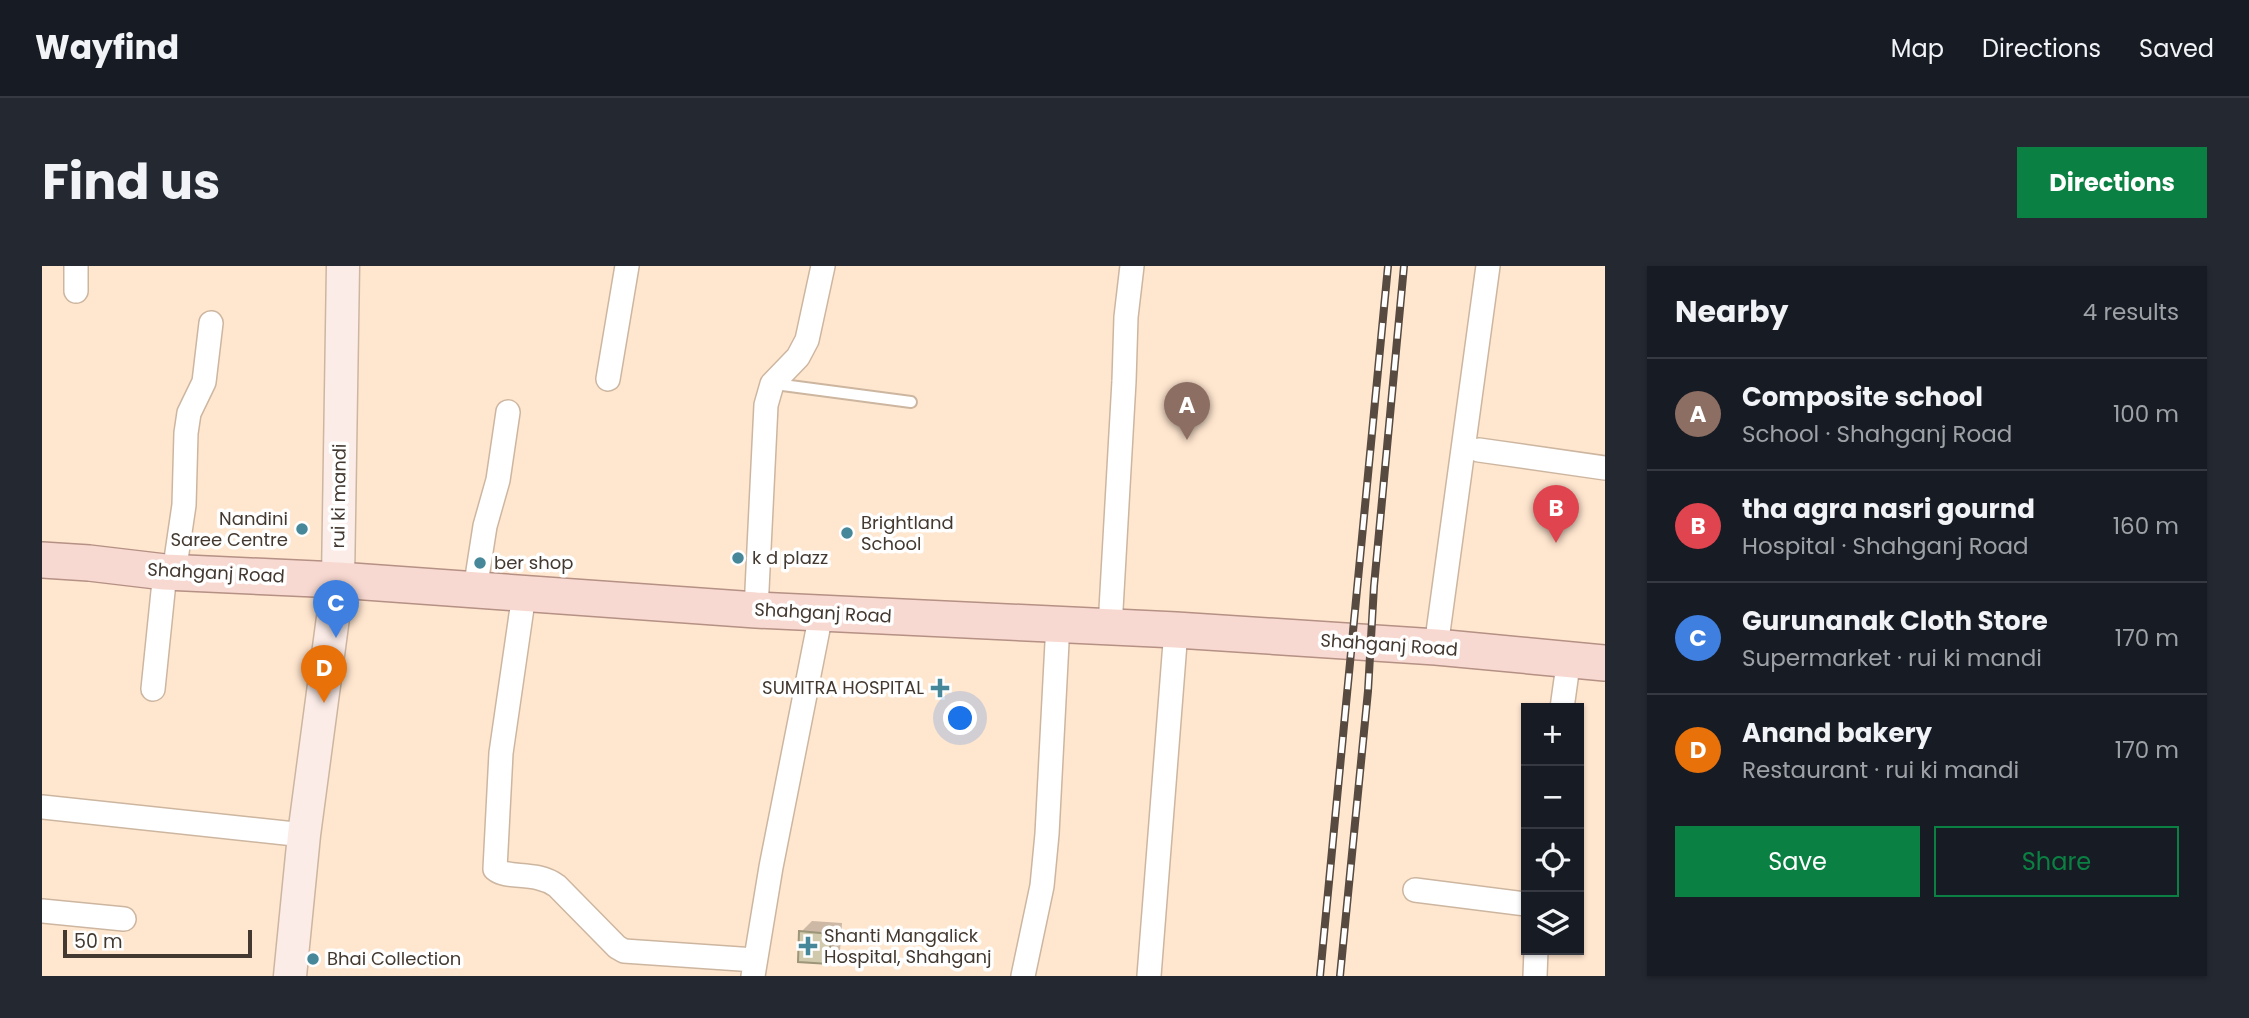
<!DOCTYPE html>
<meta charset="utf-8">
<style>
body{margin:0;font-family:Poppins,sans-serif;background:#242831;color:#f1f3f6}
.controls{position:absolute;right:21px;bottom:21px;display:grid;overflow:hidden;border-radius:0px;box-shadow:0 2px 5px #0004}
.controls button{width:63px;height:63px;display:grid;place-items:center;padding:0;border:0;border-bottom:2px solid #363941;background:#171b24;color:#f1f3f6;font:35px sans-serif}
.scale{position:absolute;left:21px;bottom:18px;width:189px;box-sizing:border-box;padding-left:7px;border:4px solid #433930;border-top:0;font-size:19px;line-height:24px;white-space:nowrap;color:#433930;-webkit-text-stroke:5px #fff;paint-order:stroke}
.you{position:absolute;left:919px;top:453px;width:24px;height:24px;margin:-18px;border:5px solid #fff;border-radius:50%;background:#1a73e8;box-shadow:0 0 0 10px #1a73e833}
.badge{display:grid;place-items:center;width:46px;height:46px;border-radius:50%;background:#0b8043;color:#fff;font-size:23px;font-weight:700}
.pin{position:absolute;translate:-50% -58px;filter:drop-shadow(0 2px 4px #0008)}
.pin::after{content:'';position:absolute;top:37px;width:24px;height:21px;background:inherit;clip-path:polygon(0 0,100% 0,50% 100%)}
.list{margin:0;padding:0;list-style:none}
h2{display:flex;justify-content:space-between;align-items:center;height:91px;margin:0;padding:0 28px;font-size:30px}
h2 small{font-size:23px;font-weight:400;color:#9ea1a6}
.list li{display:grid;grid-template-columns:46px 1fr auto;gap:21px;align-items:center;box-sizing:border-box;height:112px;padding:0 28px;border-top:2px solid #363941}
.list b{display:block;font-size:26px;white-space:nowrap}
.list p{margin:0;font-size:23px;white-space:nowrap;color:#9ea1a6}
.list em{font-size:23px;font-style:normal;color:#9ea1a6}
.actions{display:flex;gap:14px;padding:21px 28px}
.actions a{flex:1;padding:16px 0;border:2px solid #0b8043;border-radius:0px;text-align:center;font-size:24px;color:#0b8043}
.actions .main{background:#0b8043;color:#fff}
.icon{flex:none;width:38px;height:38px;fill:none;stroke:currentColor;stroke-width:2;stroke-linecap:round;stroke-linejoin:round}
.map{position:relative;flex:none;width:1563px;height:710px;overflow:hidden;border-radius:0px}
header{display:flex;align-items:center;gap:42px;box-sizing:border-box;height:98px;padding:0 35px;background:#171b24;border-bottom:2px solid #363941}
header strong{font-size:33px}
nav{display:flex;gap:38px;margin-inline-start:auto;font-size:24px}
.intro{display:flex;align-items:center;justify-content:space-between;box-sizing:border-box;height:168px;padding:0 42px}
h1{margin:0;font-size:49px}
.button{padding:18px 32px;border-radius:0px;background:#0b8043;color:#fff;font-size:24px;font-weight:700}
main{display:flex;gap:42px;padding:0 42px}
aside{flex:1;background:#171b24;border-radius:0px;box-shadow:0 2px 5px #0004}
.map>svg:first-child{display:block}
</style>
<header>
<strong>Wayfind</strong>
<nav><a>Map</a><a>Directions</a><a>Saved</a></nav>
</header>
<div class="intro"><h1>Find us</h1><a class="button">Directions</a></div>
<main>
<div class="map">
<svg width="1563" height="710" viewBox="0 0 1563 710">
<rect width="100%" height="100%" fill="#ffe6cf"/>
<path fill="#0003" d="M 770,655 L 800,657 L 798,685 L 787,697 L 759,666 Z"/>
<path fill="#d1c9ab" stroke="#9c9579" stroke-width="2" d="M 757,665 L 789,668 L 787,698 L 756,696 Z"/>
<g fill="none" stroke-linecap="round" stroke-linejoin="round">
<defs>
<path id="lane" d="M 733,118 L 869,136"/>
<path id="street" d="M 34,0 L 34,25
M 566,113 L 585,0
M 1437,184 L 1563,202
M 132,307 L 142,239 L 144,167 L 147,147 L 162,116 L 169,57
M 433,324 L 443,260 L 456,214 L 466,146
M 482,328 L 459,487 L 453,603 C 466,614 493,604 515,620 L 575,681 L 582,685 L 713,694
M 714,344 L 724,139 L 730,118 L 756,91 L 765,74 L 781,0
M 1068,361 L 1082,115 L 1084,51 L 1090,0
M 1394,381 L 1446,0
M 111,423 L 123,306
M 1520,442 L 1527,392
M 0,541 L 262,569
M 1373,624 L 1484,638
M 0,645 L 82,653
M 711,710 L 729,601 L 779,348
M 981,710 L 1000,620 L 1005,568 L 1016,357
M 1107,710 L 1134,364
M 1493,710 L 1494,684"/>
<path id="secondary" d="M 248,710 L 262,569 L 296,314 L 301,0"/>
<path id="primary" d="M 0,294 L 47,297 L 123,306 L 296,314 L 714,344 L 1134,364 L 1394,381 L 1563,397"/>
</defs>
<use href="#lane" stroke="#cdb6a0" stroke-width="14"/>
<use href="#street" stroke="#cdb6a0" stroke-width="26"/>
<use href="#secondary" stroke="#cdb6a0" stroke-width="35"/>
<use href="#primary" stroke="#b59084" stroke-width="38"/>
<use href="#lane" stroke="#fff" stroke-width="10"/>
<use href="#street" stroke="#fff" stroke-width="23"/>
<use href="#secondary" stroke="#fbece8" stroke-width="32"/>
<use href="#primary" stroke="#f8d9d1" stroke-width="35"/>
<defs>
<path id="rail" d="M 1278,710 L 1346,0
M 1298,710 L 1326,425 L 1332,320 L 1362,0"/>
</defs>
<use href="#rail" stroke="#574b41" stroke-width="8"/>
<use href="#rail" stroke="#fff" stroke-width="5" stroke-dasharray="16" stroke-linecap="butt"/>
</g>
<g fill="#46889a" stroke="#fff" stroke-width="2.5">
<circle cx="260" cy="263" r="7"/>
<circle cx="805" cy="267" r="7"/>
<circle cx="696" cy="292" r="7"/>
<circle cx="438" cy="297" r="7"/>
<path d="M894.5 411.5h7v7h7v7h-7v7h-7v-7h-7v-7h7z"/>
<path d="M762.5 669.5h7v7h7v7h-7v7h-7v-7h-7v-7h7z"/>
<circle cx="271" cy="693" r="7"/>
</g>
<g text-anchor="middle" stroke-width="7" stroke-linejoin="round" paint-order="stroke">
<g font-size="18" fill="#433930" stroke="#fff">
<text transform="translate(297 230) rotate(-89)" y="6">rui ki mandi</text>
<text transform="translate(174 307) rotate(3)" y="6">Shahganj Road</text>
<text transform="translate(781 347) rotate(3)" y="6">Shahganj Road</text>
<text transform="translate(1347 379) rotate(4)" y="6">Shahganj Road</text>
</g>
<g font-size="18" fill="#433930" stroke="#fff" text-anchor="start">
<text x="246" y="259" text-anchor="end">Nandini<tspan x="246" dy="21">Saree Centre</tspan></text>
<text x="819" y="263">Brightland<tspan x="819" dy="21">School</tspan></text>
<text x="710" y="298">k d plazz</text>
<text x="452" y="303">ber shop</text>
<text x="882" y="428" text-anchor="end">SUMITRA HOSPITAL</text>
<text x="782" y="676">Shanti Mangalick<tspan x="782" dy="21">Hospital, Shahganj</tspan></text>
<text x="285" y="699">Bhai Collection</text>
</g>
</g>
</svg>
<div class="controls">
<button>+</button>
<button>−</button>
<button><svg class="icon" aria-label="locate" viewBox="0 0 24 24"><circle cx="12" cy="12" r="6"/><path d="M12 2v4M12 18v4M2 12h4M18 12h4"/></svg></button>
<button><svg class="icon" aria-label="layers" viewBox="0 0 24 24"><path d="M12 4l9 5-9 5-9-5zM3 14l9 5 9-5"/></svg></button>
</div>
<div class="scale">50 m</div>
<div class="you"></div>
<div class="pin badge" style="left:1145px;top:174px;background:#8d6e63">A</div>
<div class="pin badge" style="left:1514px;top:277px;background:#e0444e">B</div>
<div class="pin badge" style="left:294px;top:372px;background:#3f7fe0">C</div>
<div class="pin badge" style="left:282px;top:437px;background:#e8710a">D</div>
</div>
<aside>
<h2>Nearby<small>4 results</small></h2>
<ul class="list">
<li><span class="badge" style="background:#8d6e63">A</span><div><b>Composite school</b><p>School · Shahganj Road</p></div><em>100 m</em></li>
<li><span class="badge" style="background:#e0444e">B</span><div><b>tha agra nasri gournd</b><p>Hospital · Shahganj Road</p></div><em>160 m</em></li>
<li><span class="badge" style="background:#3f7fe0">C</span><div><b>Gurunanak Cloth Store</b><p>Supermarket · rui ki mandi</p></div><em>170 m</em></li>
<li><span class="badge" style="background:#e8710a">D</span><div><b>Anand bakery</b><p>Restaurant · rui ki mandi</p></div><em>170 m</em></li>
</ul>
<div class="actions"><a class="main">Save</a><a>Share</a></div>
</aside>
</main>
